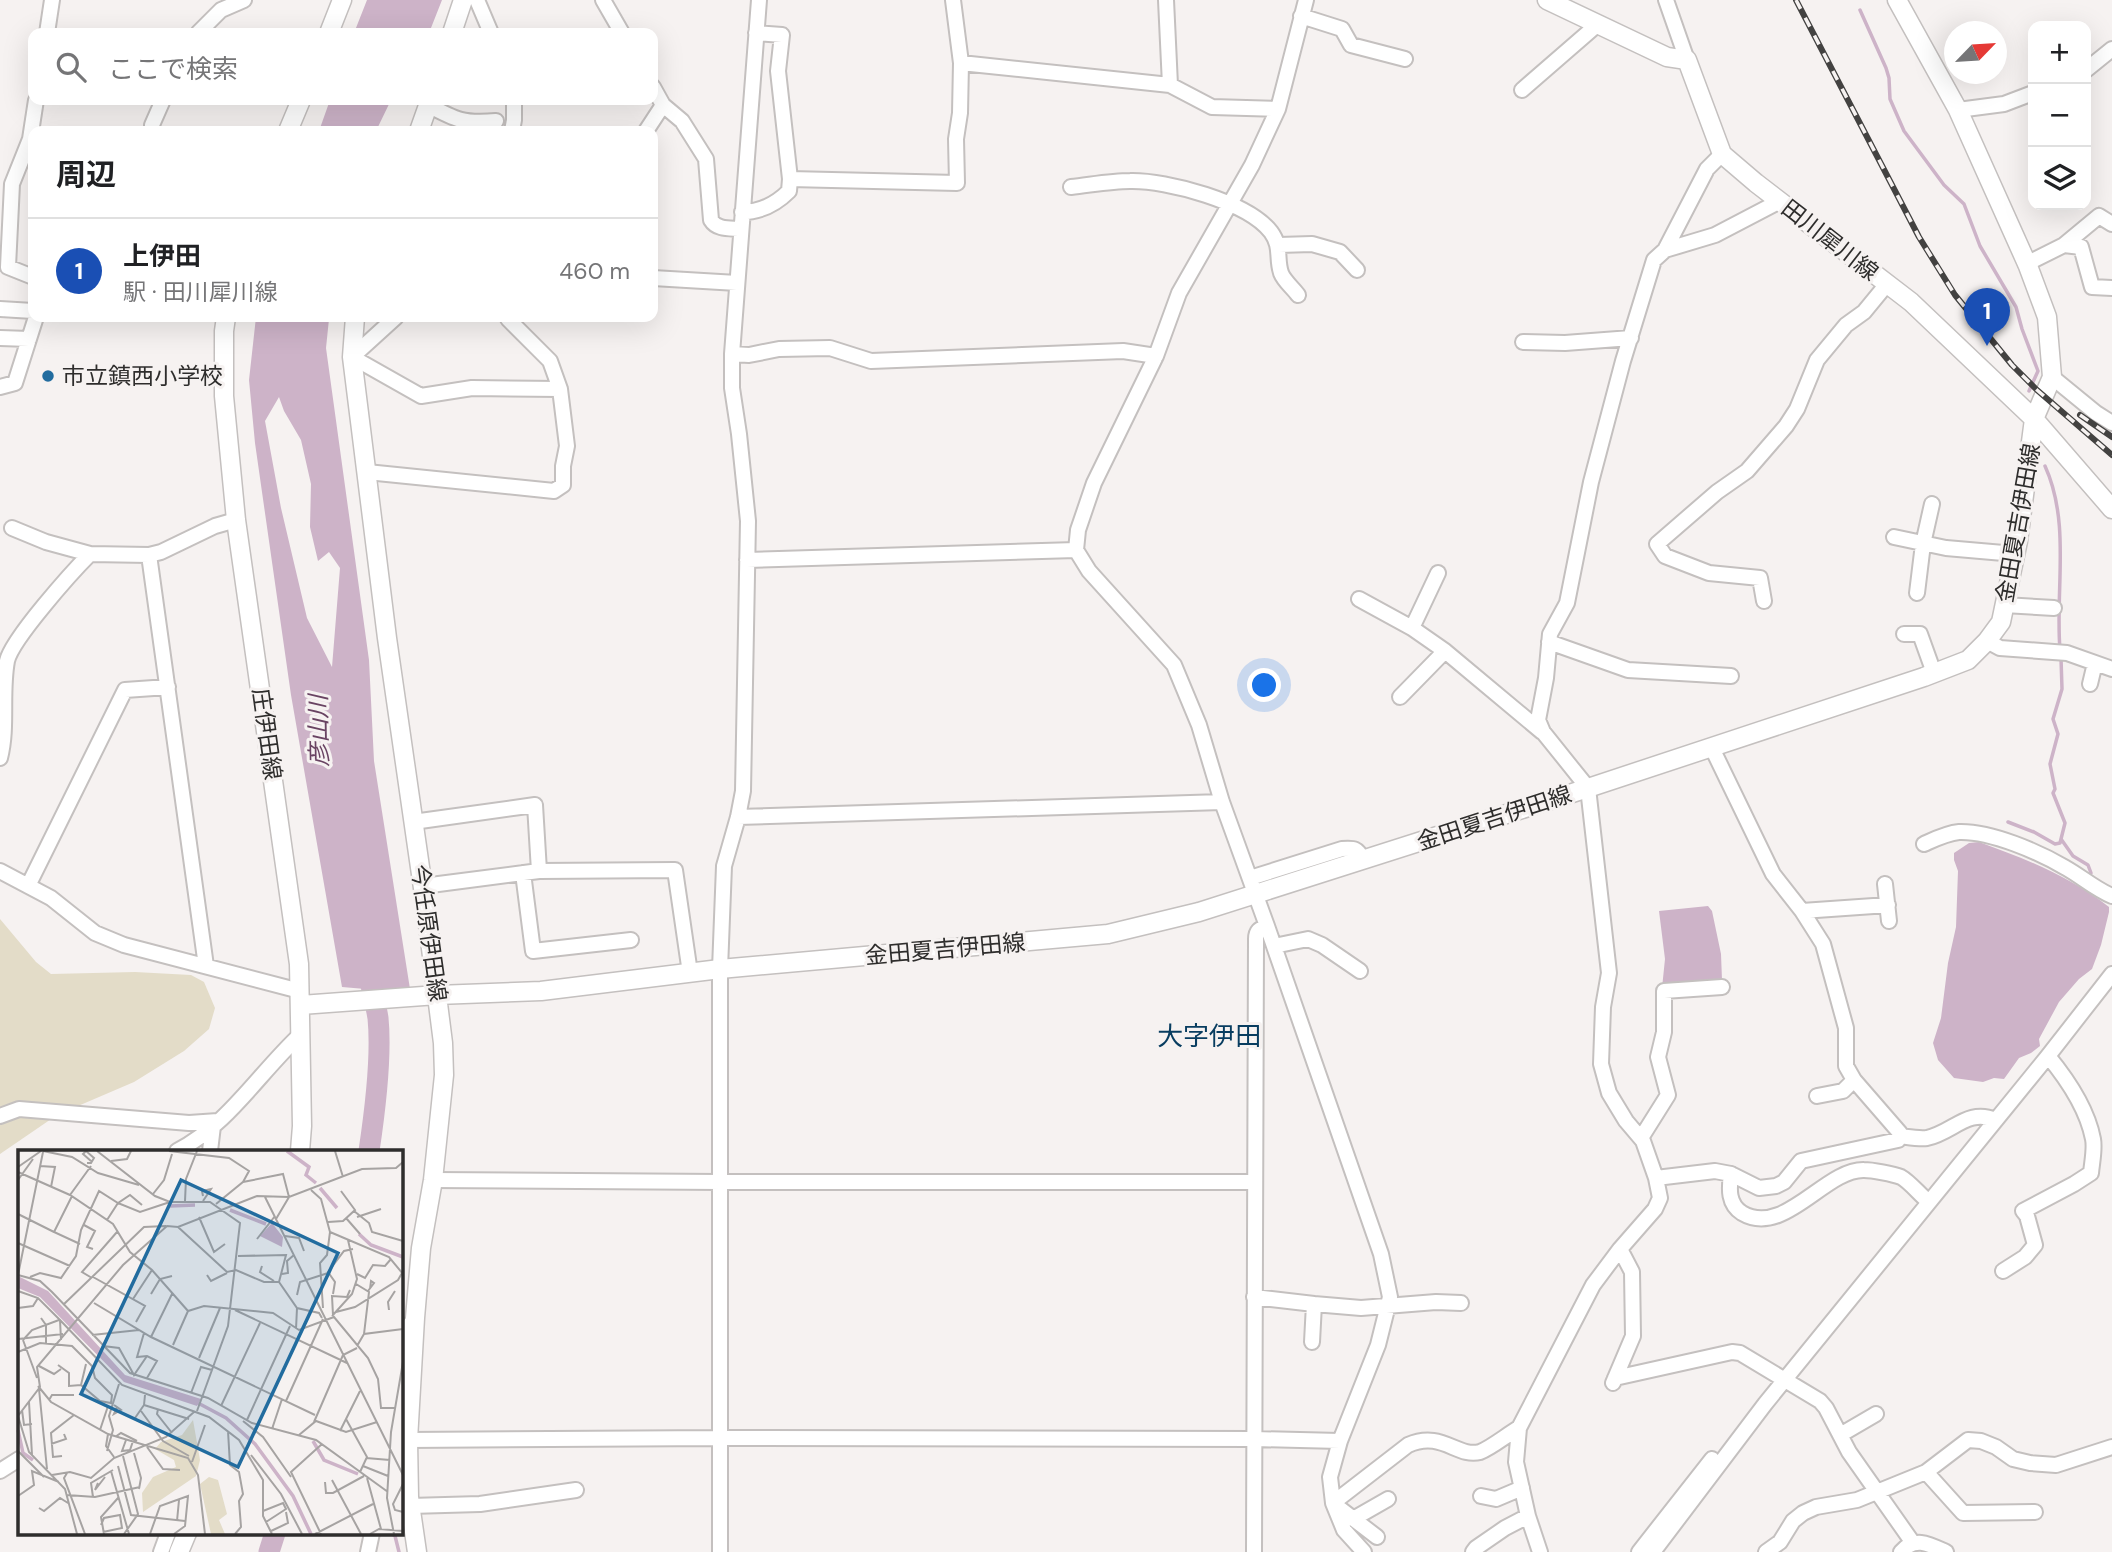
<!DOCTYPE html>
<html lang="ja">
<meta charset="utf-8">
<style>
body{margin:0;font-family:"DM Sans","Noto Sans JP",sans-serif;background:#f2f2f2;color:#202124}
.controls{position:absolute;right:21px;top:21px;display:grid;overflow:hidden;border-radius:14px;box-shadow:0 7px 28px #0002}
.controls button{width:63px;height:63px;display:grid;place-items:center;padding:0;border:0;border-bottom:2px solid #e0e0e0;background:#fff;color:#202124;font:35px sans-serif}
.compass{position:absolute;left:1944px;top:21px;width:63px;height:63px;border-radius:50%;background:#fff;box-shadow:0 7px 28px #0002;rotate:65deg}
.you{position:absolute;left:1265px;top:686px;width:24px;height:24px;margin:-18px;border:5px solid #fff;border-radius:50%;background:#1a73e8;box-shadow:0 0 0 10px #1a73e833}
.badge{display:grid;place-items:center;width:46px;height:46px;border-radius:50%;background:#db2777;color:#fff;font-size:23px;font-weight:700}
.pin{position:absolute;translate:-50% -58px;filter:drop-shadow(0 2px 4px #0008)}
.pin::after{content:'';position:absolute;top:37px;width:24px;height:21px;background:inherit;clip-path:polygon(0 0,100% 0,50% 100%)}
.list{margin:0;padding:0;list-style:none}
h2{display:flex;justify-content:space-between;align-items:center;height:91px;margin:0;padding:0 28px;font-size:30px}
h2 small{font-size:23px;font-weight:400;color:#757577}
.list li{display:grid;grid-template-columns:46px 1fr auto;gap:21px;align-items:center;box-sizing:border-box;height:105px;padding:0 28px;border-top:2px solid #e0e0e0}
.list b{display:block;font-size:26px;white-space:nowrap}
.list p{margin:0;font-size:23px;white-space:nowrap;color:#757577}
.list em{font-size:23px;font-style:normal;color:#757577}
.icon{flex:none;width:38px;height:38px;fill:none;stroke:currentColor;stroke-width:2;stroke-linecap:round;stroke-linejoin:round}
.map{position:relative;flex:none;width:2112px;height:1552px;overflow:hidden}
.search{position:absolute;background:#fff;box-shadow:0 7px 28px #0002;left:28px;top:28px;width:630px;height:77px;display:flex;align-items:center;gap:18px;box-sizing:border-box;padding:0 24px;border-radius:14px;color:#757577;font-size:26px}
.panel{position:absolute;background:#fff;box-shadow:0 7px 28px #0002;left:28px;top:126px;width:630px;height:196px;border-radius:14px}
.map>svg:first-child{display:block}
</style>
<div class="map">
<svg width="2112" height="1552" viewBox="0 0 2112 1552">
<rect width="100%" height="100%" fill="#f6f2f1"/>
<path fill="#e3dcc8" d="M 0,919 L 36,962 L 51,974 L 135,972 L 191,975 L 204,982 L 215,1008 L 209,1029 L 184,1051 L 134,1082 L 57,1115 L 0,1154 Z"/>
<path fill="#cdb3c8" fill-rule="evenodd" d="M 367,0 L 442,0 L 429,33 L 354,33 Z
M 330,100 L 391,100 L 376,131 L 319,131 Z
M 256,317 L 329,317 L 329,319 L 326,348 L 369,660 L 374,761 L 410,989 L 377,990 L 342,987 L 291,695 L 255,443 L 249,380 ZM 279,397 L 284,411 L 301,440 L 311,484 L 310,527 L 318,561 L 329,552 L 340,568 L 332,667 L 307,618 L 281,508 L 265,421 Z
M 1979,842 C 2026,859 2069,876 2109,907 L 2109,912 L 2101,945 L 2092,969 L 2079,979 L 2059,1002 L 2039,1039 L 2040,1046 L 2031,1053 L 2019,1058 L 2004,1079 L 1994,1078 L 1983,1082 L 1954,1078 L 1938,1060 L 1933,1043 L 1941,1018 L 1948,963 L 1956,927 L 1958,871 L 1954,860 L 1954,853 L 1969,843 Z
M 1708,906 L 1712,911 L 1721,954 L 1722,980 L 1662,988 L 1665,959 L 1659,911 Z"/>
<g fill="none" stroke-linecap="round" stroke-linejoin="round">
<path stroke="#cdb3c8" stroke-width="3.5" d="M 1860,10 L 1886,68 L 1889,78 L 1890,99 L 1904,131 L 1944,185 L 1964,204 L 1980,246 L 2016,307 L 2022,329 L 2038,371 L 2029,391
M 2045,466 C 2071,523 2055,590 2060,650
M 2061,658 L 2062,689 L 2053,719 L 2058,734 L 2050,764 L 2055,789 L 2053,793 L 2065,823 L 2061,839 L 2073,856 L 2088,865 L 2091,873 L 2089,877
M 2008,822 L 2034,832 L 2055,844 L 2060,843 L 2061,839
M 391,1533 L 395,1536 L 399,1552"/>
<path stroke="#cdb3c8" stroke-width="21" d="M 369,1151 C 375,1111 382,1058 378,1018 C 376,1005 372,992 370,980
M 269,1552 L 275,1533"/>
<defs>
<path id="minor" d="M 477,0 L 491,33
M 603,0 L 622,33
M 1166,0 L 1170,85
M 1306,0 L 1278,109 L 1252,165 L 1179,293 L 1156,356 L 1094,483 L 1078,530 L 1076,550 L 1089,571 L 1174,665 L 1199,725 L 1222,802 L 1267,926 L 1381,1254 L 1390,1297 L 1378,1345 L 1340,1441 L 1330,1477 L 1333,1503 L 1344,1530 L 1364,1552
M 1666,0 L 1687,60
M 1301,16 L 1342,29 L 1351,45 L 1405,59
M 47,33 L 52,0
M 198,33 L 221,10 L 244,0
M 961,63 L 1170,85 L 1212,107 L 1278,109
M 2086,70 L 2112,49
M 653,87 L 663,105 L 682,121 L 706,159 L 711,220 C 717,230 730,228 741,229
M 1522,90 L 1598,24
M 428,105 C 456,120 464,124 496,121
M 1958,110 L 2004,104 L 2033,93
M 152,131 L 152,125 L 163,100
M 512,131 L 514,120 L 514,100
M 646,131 L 663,105
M 790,179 L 957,183 L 956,139 L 960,113 L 961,63 L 953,0
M 1071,187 C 1090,185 1111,181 1130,181 C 1167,180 1248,202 1271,232 C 1282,247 1276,258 1281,273 C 1284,281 1293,288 1298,295
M 742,212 C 760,212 776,204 789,191 L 790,179 L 778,71 L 782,35 L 756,33
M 1279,245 L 1312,244 L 1340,252 L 1357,270
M 2064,245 L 2081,247 L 2092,287 L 2112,288
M 1665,250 L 1715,235 L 1780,201
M 2026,264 L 2064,245 L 2099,216 L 2112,224
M 33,277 L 8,267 L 12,184 L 30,139 L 36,100
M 653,278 L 737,283
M 0,309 L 33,311
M 396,317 L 352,357 L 421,396 L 472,388 L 560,389
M 0,338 L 29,339
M 1523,342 L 1565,343 L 1631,338
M 732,354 L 749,355 L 779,349 L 830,348 L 871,361 L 1123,351 L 1156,356
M 2052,377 L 2096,413 L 2112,423
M 0,387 L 15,383 L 36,317
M 367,472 L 554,491 L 563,485 L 563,466 L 567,446 L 560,389 L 550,361 L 508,319 L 511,317
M 12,528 L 46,542 L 90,554 L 149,555 L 161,552 L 215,526 L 236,520
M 1894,537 L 1946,548 L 2015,554
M 149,555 L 206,966
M 747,560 L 1076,550
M 1438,573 L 1412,628 L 1445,651 L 1542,732
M 1917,593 L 1923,544 L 1932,504
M 1359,599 L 1412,628
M 1764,601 L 1760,578 L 1709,573 L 1665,556 L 1657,544 L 1717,492 L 1747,471 L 1786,426 L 1797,409 L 1817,360 L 1846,325 L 1864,312 L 1887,284
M 2004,605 L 2054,608
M 1904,634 L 1920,634 L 1934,673
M 1987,641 L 2000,648 L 2067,653 L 2112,669
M 1549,642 L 1628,670 L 1731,676
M 2090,684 L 2095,663
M 1400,697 L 1445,651
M 0,758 C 8,727 1,693 7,661 C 12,639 72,572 90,554
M 738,817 L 1222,802
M 413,822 L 535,805 L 539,871
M 1924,844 C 1935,839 1947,833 1959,832 C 1991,831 2039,852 2066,868 C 2082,877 2095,889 2112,896
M 0,871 L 51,898 L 95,933 L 124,945 L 300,991
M 523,873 L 533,951 L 631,940
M 1250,878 L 1342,849 C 1354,848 1358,848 1363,860
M 1885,884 L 1889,921
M 28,886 L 125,690 L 168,687
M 423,886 L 539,871 L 675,870 L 690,973
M 1802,911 L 1888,905
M 1274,946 L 1308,939 L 1322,945 L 1360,971
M 1817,1096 L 1843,1091 L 1854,1080
M 0,1116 L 19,1109 L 189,1123 L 218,1121
M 1899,1136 C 1908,1137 1919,1139 1927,1138 C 1954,1132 1967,1108 1996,1120
M 1641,1138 L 1668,1095 L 1658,1057 L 1664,1032 L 1664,991 L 1722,987
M 177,1151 C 228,1125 259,1073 301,1034
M 210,1151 L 213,1126
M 1731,1174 C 1729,1189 1728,1204 1742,1213 C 1784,1238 1825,1169 1864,1170 C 1872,1170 1893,1174 1901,1177 C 1910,1182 1920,1195 1929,1202
M 1656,1178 L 1715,1171 L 1731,1174 L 1759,1188 L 1776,1186 L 1784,1182 L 1801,1161 L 1898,1140 L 1900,1133 L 1854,1080 L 1846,1066 L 1846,1028 L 1823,944 L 1802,911 L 1773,874 L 1712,748
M 433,1180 L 720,1182 L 1255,1182
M 2003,1271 L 2025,1257 L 2035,1245 L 2027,1216 L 2023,1211 L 2074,1184 L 2091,1173 C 2092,1162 2095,1149 2093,1139 C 2087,1108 2067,1079 2048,1056
M 1254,1297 L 1314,1304 L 1312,1342
M 1314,1304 L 1361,1308 L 1436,1302 L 1461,1303
M 401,1348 L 403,1333 L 415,1318
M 1615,1378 L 1732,1352 L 1740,1353 L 1820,1401 L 1826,1408 L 1849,1452 L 1913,1543
M 1613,1383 L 1633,1336 L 1632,1272 L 1620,1249
M 1840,1435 L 1876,1414
M 408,1440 L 720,1438 L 1254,1439 L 1340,1441
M 0,1471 L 19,1459
M 1926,1472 L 1963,1513 L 2035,1512
M 1481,1496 L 1496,1499 L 1522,1488
M 1333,1503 L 1408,1445 C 1442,1430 1457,1458 1480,1452 C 1491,1448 1508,1434 1519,1428
M 1334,1504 L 1377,1537
M 410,1506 L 480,1504 L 576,1490
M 1353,1519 L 1388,1499
M 161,1552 L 168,1533
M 368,1552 L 372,1533
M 720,1552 L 720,969 L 724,866 L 738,817 L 743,791 L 748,521 L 739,434 L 732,388 L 732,354 L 759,0
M 1254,1552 L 1256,939 C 1256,930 1260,929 1267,926
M 1473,1552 L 1476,1548 L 1505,1528 L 1528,1516
M 1540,1552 L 1528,1516 L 1516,1462 L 1519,1428 L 1593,1285 L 1620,1249 L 1655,1209 L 1660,1198 L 1656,1178 L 1643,1141 L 1626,1121 L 1609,1093 L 1601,1064 L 1603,1007 L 1609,973 L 1588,788 L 1543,732 L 1538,720 L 1546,678 L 1550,634 L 1567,603 L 1591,482 L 1623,361 L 1654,260 L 1665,250 L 1707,169 L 1722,154
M 1639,1552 L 1712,1459
M 1653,1552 L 1765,1404 L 2048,1056 L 2112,974
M 1766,1552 L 1780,1542 L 1793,1521 L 1803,1513 L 1816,1507 L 1857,1500 L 1926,1472 L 1968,1440 L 1981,1441 L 1996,1447 L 2013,1459 L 2030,1463 L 2056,1465 L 2112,1447
M 1901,1552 C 1915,1536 1929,1544 1946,1552"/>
<path id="major" d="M 1547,0 L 1667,57 L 1687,60 L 1722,154 L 1756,183 L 1911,302 L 2034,419 L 2112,509
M 329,33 L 342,0
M 452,33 L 463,0
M 288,131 L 301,100
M 419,131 L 430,100
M 226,317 L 224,331 L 224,396 L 236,520 L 299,964 L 302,1126 L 300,1151
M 355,317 L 352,357 L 387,638 L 426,909 L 443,1043 L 444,1075 L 433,1180 L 421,1248 L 415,1318 L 408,1440 L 409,1497 L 417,1552
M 301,1005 L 437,995 L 541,991 L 720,969 L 1108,934 L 1199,912 L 1588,788 L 1924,677 L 1968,660 L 1987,641 L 2001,622 L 2018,541 L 2034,419 L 2052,377 L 2047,317 L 2028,266 L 1958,110 L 1897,0
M 179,1552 L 187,1533"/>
</defs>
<use href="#minor" stroke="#c4c0bf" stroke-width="18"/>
<use href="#major" stroke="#c4c0bf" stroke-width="21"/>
<use href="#minor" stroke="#fff" stroke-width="14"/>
<use href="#major" stroke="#fff" stroke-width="18"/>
<defs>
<path id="rail" d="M 1796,0 L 1919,237 L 1955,295 L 2012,365 L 2037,390 L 2112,455
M 2080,415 L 2112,437"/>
</defs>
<use href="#rail" stroke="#434241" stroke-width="6"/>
<use href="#rail" stroke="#f6f2f1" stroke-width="3.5" stroke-dasharray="10" stroke-linecap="butt"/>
</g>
<circle fill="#226c9f" stroke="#f6f2f1" stroke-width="2.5" cx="48" cy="376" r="7"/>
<g text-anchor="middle" stroke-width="6" stroke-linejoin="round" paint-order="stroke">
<g font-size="23" fill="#2e2d2c" stroke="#f6f2f1">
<text transform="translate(1830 240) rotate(38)" y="8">田川犀川線</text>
<text transform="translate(2018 523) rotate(-80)" y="8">金田夏吉伊田線</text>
<text transform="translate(267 734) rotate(82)" y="8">庄伊田線</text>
<text transform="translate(1494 818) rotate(-18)" y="8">金田夏吉伊田線</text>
<text transform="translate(429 933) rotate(82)" y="8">今任原伊田線</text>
<text transform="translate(945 949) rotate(-5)" y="8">金田夏吉伊田線</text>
</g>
<g font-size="23" fill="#2e2d2c" stroke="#f6f2f1" text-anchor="start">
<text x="62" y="384">市立鎮西小学校</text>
</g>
<g font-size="24" font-style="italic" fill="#694362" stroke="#f6f2f1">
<text transform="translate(319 731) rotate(-91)" y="8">彦山川</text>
</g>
<g font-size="26" fill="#083d60" stroke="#f6f2f1">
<text x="1209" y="1045">大字伊田</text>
</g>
</g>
<g transform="translate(18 1150)">
<rect width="385" height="385" fill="#f6f2f1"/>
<path d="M 175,270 L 182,310 L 178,326 L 125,362 L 124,343 L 135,327 L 158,317 L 156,310 L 137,299 L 143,292 L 164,285 ZM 191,327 L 200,330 L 209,364 L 201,370 L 207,384 L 193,384 L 182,334 Z" fill="#e3dcc8"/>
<path d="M 254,73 L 265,87 L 264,97 L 242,86 ZM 0,126 L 30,141 L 107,225 L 183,249 L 179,256 L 106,232 L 22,147 L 0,138 Z" fill="#cdb3c8"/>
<path fill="none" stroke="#cdb3c8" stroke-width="3.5" d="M 269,1 L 291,17 L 288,25 L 298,33M 302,38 L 319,58M 152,56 L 177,55M 212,60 L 248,74M 341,84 L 353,95 L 385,107M 180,253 L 208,268 L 237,294 L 275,346 L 293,384M 0,280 L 5,303 L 15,310M 295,291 L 306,310 L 340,324"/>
<path fill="none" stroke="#a6a3a2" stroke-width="2" d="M 25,1 L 54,7 L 80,23 L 121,35M 79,1 L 137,46 L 152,52 L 192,52 L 222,73 L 210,176 L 179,261M 151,1 L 211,8 L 231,21 L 225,32M 317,1 L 325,27M 93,11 L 109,9 L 113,1M 69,13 L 73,13 L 76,8 L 68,1 L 65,4 L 73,11M 22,16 L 37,17 L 33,37M 0,17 L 23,1M 0,22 L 52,45 L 95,74 L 112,102 L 134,120 L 170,161 L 186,156 L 255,163 L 281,180 L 316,167 L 350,208 L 360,229 L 363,258 L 377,258M 0,30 L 15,9M 293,40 L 303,49 L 312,82 L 309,105 L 302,113 L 305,158M 135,44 L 146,30 L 154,4M 52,45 L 73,16M 54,46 L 36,82 L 62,94M 185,46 L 184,41 L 193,39 L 185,51M 247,47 L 385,325M 167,51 L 168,29 L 179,1M 198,54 L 225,32 L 265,24 L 271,47 L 258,69M 336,61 L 351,73 L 354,82 L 385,91M 0,64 L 36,82M 181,67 L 196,102 L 207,94M 339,67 L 363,59M 328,68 L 342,84M 89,70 L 100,53 L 122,62 L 152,52M 310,72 L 325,71 L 337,60 L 323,41M 66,75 L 77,81 L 69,97 L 75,99M 160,77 L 209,122 L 218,120 L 246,132 L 261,132M 312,82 L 371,107 L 385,124M 267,86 L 281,88 L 286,101M 239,89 L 257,66M 0,93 L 52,116M 220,106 L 268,105 L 261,132M 244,116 L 242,122 L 256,131M 264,124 L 270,123 L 269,111 L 276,105M 339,124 L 347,128 L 355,115 L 367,116 L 373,109M 0,125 L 25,2M 0,125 L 22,131 L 34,142 L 112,223 L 190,248 L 234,273 L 298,290 L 370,342M 189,125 L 193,131 L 209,123M 12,127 L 22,123 L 43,128 L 58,106 L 63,80 L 81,41 L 100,53 L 112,45 L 124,55M 75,127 L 127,156 L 118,172M 74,128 L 64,122 L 99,82M 261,132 L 279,158 L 301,163 L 304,168M 338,134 L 351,142 L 346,184M 0,141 L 20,148 L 42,170 L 43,190M 350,141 L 356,133 L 353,131 L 352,139M 133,144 L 142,129 L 154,126M 315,144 L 317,132 L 310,122 L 326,101 L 335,99M 279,145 L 282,132 L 310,123M 115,149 L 134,120M 76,153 L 133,187 L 297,265M 45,155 L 126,77 L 148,76M 0,158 L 15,156 L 20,148M 217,160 L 329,213M 371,160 L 370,152 L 377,141M 318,162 L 337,157 L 380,130 L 384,123M 315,165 L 314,146 L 329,147 L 332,140M 314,166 L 334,144 L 339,129 L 330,90M 23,168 L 28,175 L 28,193M 42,170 L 104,235 L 191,267 L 221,290 L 245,330 L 245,366 L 254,384M 278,179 L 279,158M 126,183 L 119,207 L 129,206 L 139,211 L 129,228M 74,185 L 121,180M 133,187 L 154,144M 0,189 L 45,184M 5,190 L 19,228M 5,190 L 14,180 L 41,170M 155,195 L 170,161M 85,196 L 101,198 L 116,225 L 129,206M 339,196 L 346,184 L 385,179M 0,202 L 22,193 L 54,196 L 74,216 L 77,228 L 94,245 L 93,253 L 82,251 L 63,235M 181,208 L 202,158M 40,215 L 51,223 L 51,236 L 63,235M 21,216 L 36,224 L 43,219M 63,235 L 68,214M 20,236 L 33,252 L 90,284 L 170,308 L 180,325 L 187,384M 21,239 L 29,319M 173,243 L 183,217 L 194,220M 31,250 L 34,245 L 56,245M 268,251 L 305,169M 11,252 L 14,305M 96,255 L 99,257 L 103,260 L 96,264 L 99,257M 126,255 L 171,269M 203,256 L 242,173M 140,259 L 139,264 L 154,283M 4,260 L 6,275 L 14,274M 123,261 L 145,291 L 171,306M 117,268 L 126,255 L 127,245M 328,269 L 349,307 L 342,322M 229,270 L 272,176M 225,271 L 245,287 L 273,327M 296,272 L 325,205 L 339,198M 254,279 L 264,249M 82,280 L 90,256M 210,281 L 212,315 L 221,322 L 225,344 L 221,351 L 223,377 L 217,384M 322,281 L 342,241M 90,284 L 88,296 L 96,307M 281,285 L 298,271 L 328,282 L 359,272M 97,287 L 103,283 L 119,291M 108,290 L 104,301 L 112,300 L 115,291M 33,294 L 48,289 L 46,284M 129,297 L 145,319 L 162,320M 0,301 L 26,327M 89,301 L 95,280 L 91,266 L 101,234M 116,303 L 123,328 L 121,339M 233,305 L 263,344 L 284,384M 44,306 L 35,307 L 33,283 L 56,265M 105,306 L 120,364 L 106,384M 348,308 L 372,310M 174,312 L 187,275M 100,316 L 113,365 L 167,371M 345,316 L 370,326M 93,321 L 111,384M 49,323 L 46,328 L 67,384M 34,325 L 52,322 L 73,328 L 96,308 L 148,287 L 176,262M 349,328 L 363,379M 314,330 L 343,384M 307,332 L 308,343 L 315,343 L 346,326M 80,333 L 77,340 L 87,327M 385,334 L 375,354 L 377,360 L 385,362M 49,345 L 77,347 L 122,337M 0,346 L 16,335 L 14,321 L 41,332M 75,347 L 73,333 L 95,320M 21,358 L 26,361 L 42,348 L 50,353M 245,361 L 265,353 L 268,359 L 248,372M 159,371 L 161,350M 83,375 L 86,368 L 102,365 L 104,378 L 85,382M 253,381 L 270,373 L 268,362M 59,384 L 47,339 L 11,302 L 0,266 L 22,237 L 19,217 L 105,115 L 149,76 L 160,77 L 239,46 L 271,47 L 344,19 L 378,18 L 385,12M 86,384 L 83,367 L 100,348M 132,384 L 142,356 L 170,346 L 167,376 L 156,384M 297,384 L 355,354M 303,384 L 273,322 L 304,294M 352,384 L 361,379 L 385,381M 376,384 L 369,348 L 373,282 L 385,212"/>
<path fill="#226c9f" fill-opacity="0.15" stroke="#226c9f" stroke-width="3.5" d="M 163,30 L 320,103 L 220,317 L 63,244 Z"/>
<rect width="385" height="385" fill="none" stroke="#2e2d2c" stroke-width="3.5"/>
</g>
</svg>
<div class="controls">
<button>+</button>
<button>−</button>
<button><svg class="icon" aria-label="layers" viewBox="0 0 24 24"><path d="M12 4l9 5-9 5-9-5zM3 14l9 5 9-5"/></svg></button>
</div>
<svg class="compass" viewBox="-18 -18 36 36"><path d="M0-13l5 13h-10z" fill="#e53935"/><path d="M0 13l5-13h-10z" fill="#757577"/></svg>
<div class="you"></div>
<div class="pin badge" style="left:1987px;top:346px;background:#1a4fb4">1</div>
<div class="search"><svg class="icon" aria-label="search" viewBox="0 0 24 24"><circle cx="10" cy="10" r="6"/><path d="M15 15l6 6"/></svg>ここで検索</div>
<section class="panel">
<h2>周辺<small></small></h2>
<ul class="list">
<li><span class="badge" style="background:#1a4fb4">1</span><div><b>上伊田</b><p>駅 · 田川犀川線</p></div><em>460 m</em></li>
</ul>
</section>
</div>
